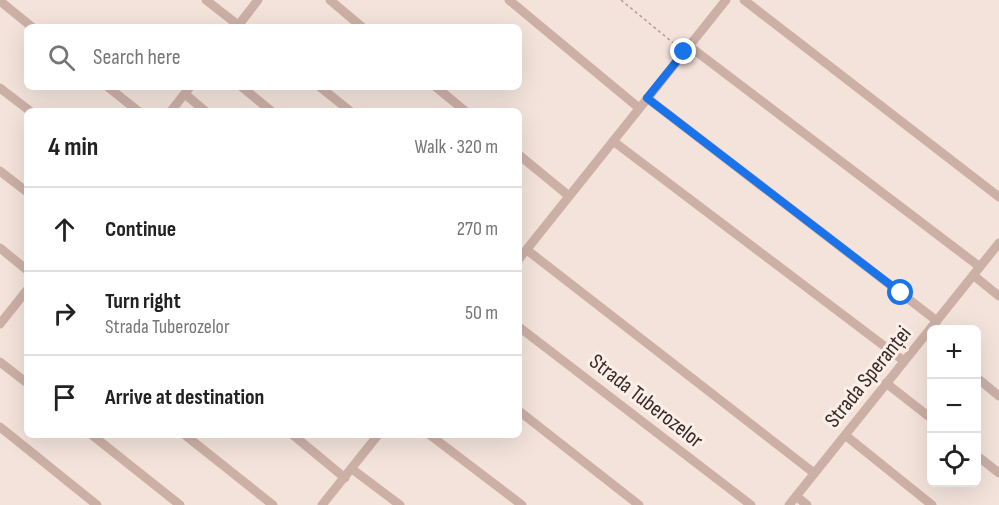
<!DOCTYPE html>
<meta charset="utf-8">
<style>
body{margin:0;font-family:"Sofia Sans Condensed",sans-serif;background:#f6f6f6;color:#222}
.controls{position:absolute;right:18px;bottom:18px;display:grid;overflow:hidden;border-radius:9px;box-shadow:0 6px 24px #0002}
.controls button{width:54px;height:54px;display:grid;place-items:center;padding:0;border:0;border-bottom:2px solid #e0e0e0;background:#fff;color:#222;font:30px sans-serif}
.stop{position:absolute;width:18px;height:18px;margin:-14px;border:4px solid #1a73e8;border-radius:50%;background:#fff}
.stop.end{background:#1a73e8;border-color:#fff;box-shadow:0 2px 6px #0008}
.list{margin:0;padding:0;list-style:none}
h2{display:flex;justify-content:space-between;align-items:center;height:78px;margin:0;padding:0 24px;font-size:26px}
h2 small{font-size:20px;font-weight:400;color:#767676}
.list li{display:grid;grid-template-columns:39px 1fr auto;gap:18px;align-items:center;box-sizing:border-box;height:84px;padding:0 24px;border-top:2px solid #e0e0e0}
.list b{display:block;font-size:22px;white-space:nowrap}
.list p{margin:0;font-size:20px;white-space:nowrap;color:#767676}
.list em{font-size:20px;font-style:normal;color:#767676}
.icon{flex:none;width:33px;height:33px;fill:none;stroke:currentColor;stroke-width:2;stroke-linecap:round;stroke-linejoin:round}
.map{position:relative;flex:none;width:999px;height:505px;overflow:hidden}
.search{position:absolute;background:#fff;box-shadow:0 6px 24px #0002;left:24px;top:24px;width:498px;height:66px;display:flex;align-items:center;gap:15px;box-sizing:border-box;padding:0 21px;border-radius:9px;color:#767676;font-size:22px}
.panel{position:absolute;background:#fff;box-shadow:0 6px 24px #0002;left:24px;top:108px;width:498px;height:330px;border-radius:9px}
.map>svg:first-child{display:block}
</style>
<div class="map">
<svg width="999" height="505" viewBox="0 0 999 505">
<rect width="100%" height="100%" fill="#f3e3db"/>
<g fill="none" stroke-linecap="round" stroke-linejoin="round">
<path stroke="#b89a90" stroke-width="1.5" stroke-dasharray="3 3" stroke-linecap="butt" d="M 621,0 L 677,46"/>
<path stroke="#ccb0a6" stroke-width="9" d="M 206,0 L 238,25
M 330,0 L 362,27
M 509,0 L 639,108
M 744,0 L 999,197
M 0,1 L 32,27
M 237,27 L 258,0
M 689,46 L 980,267
M 108,87 L 138,111
M 242,87 L 271,111
M 320,87 L 350,111
M 436,87 L 465,111
M 0,88 L 30,111
M 185,94 L 205,111
M 647,98 L 937,321
M 171,111 L 190,87
M 613,141 L 904,361
M 519,155 L 569,196
M 0,171 L 27,192
M 0,248 L 27,270
M 527,250 L 814,473
M 519,259 L 726,0
M 973,275 L 999,296
M 0,324 L 27,290
M 519,327 L 751,505
M 0,362 L 27,383
M 976,377 L 999,396
M 886,383 L 932,419
M 519,411 L 639,505
M 0,427 L 97,505
M 92,435 L 180,505
M 185,435 L 273,505
M 293,435 L 345,478
M 430,435 L 522,505
M 845,435 L 932,505
M 976,455 L 999,473
M 352,469 L 400,505
M 796,496 L 807,505
M 322,505 L 378,435
M 789,505 L 999,243"/>
</g>
<g fill="none" stroke-linecap="round" stroke-linejoin="round">
<path stroke="#1a73e8" stroke-width="8" d="M 684,52 L 647,98 L 901,293"/>
</g>
<g text-anchor="middle" stroke-width="6" stroke-linejoin="round" paint-order="stroke">
<g font-size="22" fill="#382a28" stroke="#fbefe8">
<text transform="translate(867 376) rotate(-51)" y="8">Strada Speranței</text>
<text transform="translate(647 400) rotate(38)" y="8">Strada Tuberozelor</text>
</g>
</g>
</svg>
<div class="controls">
<button>+</button>
<button>−</button>
<button><svg class="icon" aria-label="locate" viewBox="0 0 24 24"><circle cx="12" cy="12" r="6"/><path d="M12 2v4M12 18v4M2 12h4M18 12h4"/></svg></button>
</div>
<div class="stop" style="left:901px;top:293px"></div>
<div class="stop end" style="left:684px;top:52px"></div>
<div class="search"><svg class="icon" aria-label="search" viewBox="0 0 24 24"><circle cx="10" cy="10" r="6"/><path d="M15 15l6 6"/></svg>Search here</div>
<section class="panel">
<h2>4 min<small>Walk · 320 m</small></h2>
<ul class="list">
<li><svg class="icon" aria-label="ahead" viewBox="0 0 24 24"><path d="M12 20V5M6 11l6-6 6 6"/></svg><div><b>Continue</b></div><em>270 m</em></li>
<li><svg class="icon" aria-label="right" viewBox="0 0 24 24"><path d="M7 20v-9h11M14 6l5 5-5 5"/></svg><div><b>Turn right</b><p>Strada Tuberozelor</p></div><em>50 m</em></li>
<li><svg class="icon" aria-label="arrive" viewBox="0 0 24 24"><path d="M6 21V4h12l-3 4 3 4H6"/></svg><div><b>Arrive at destination</b></div></li>
</ul>
</section>
</div>
